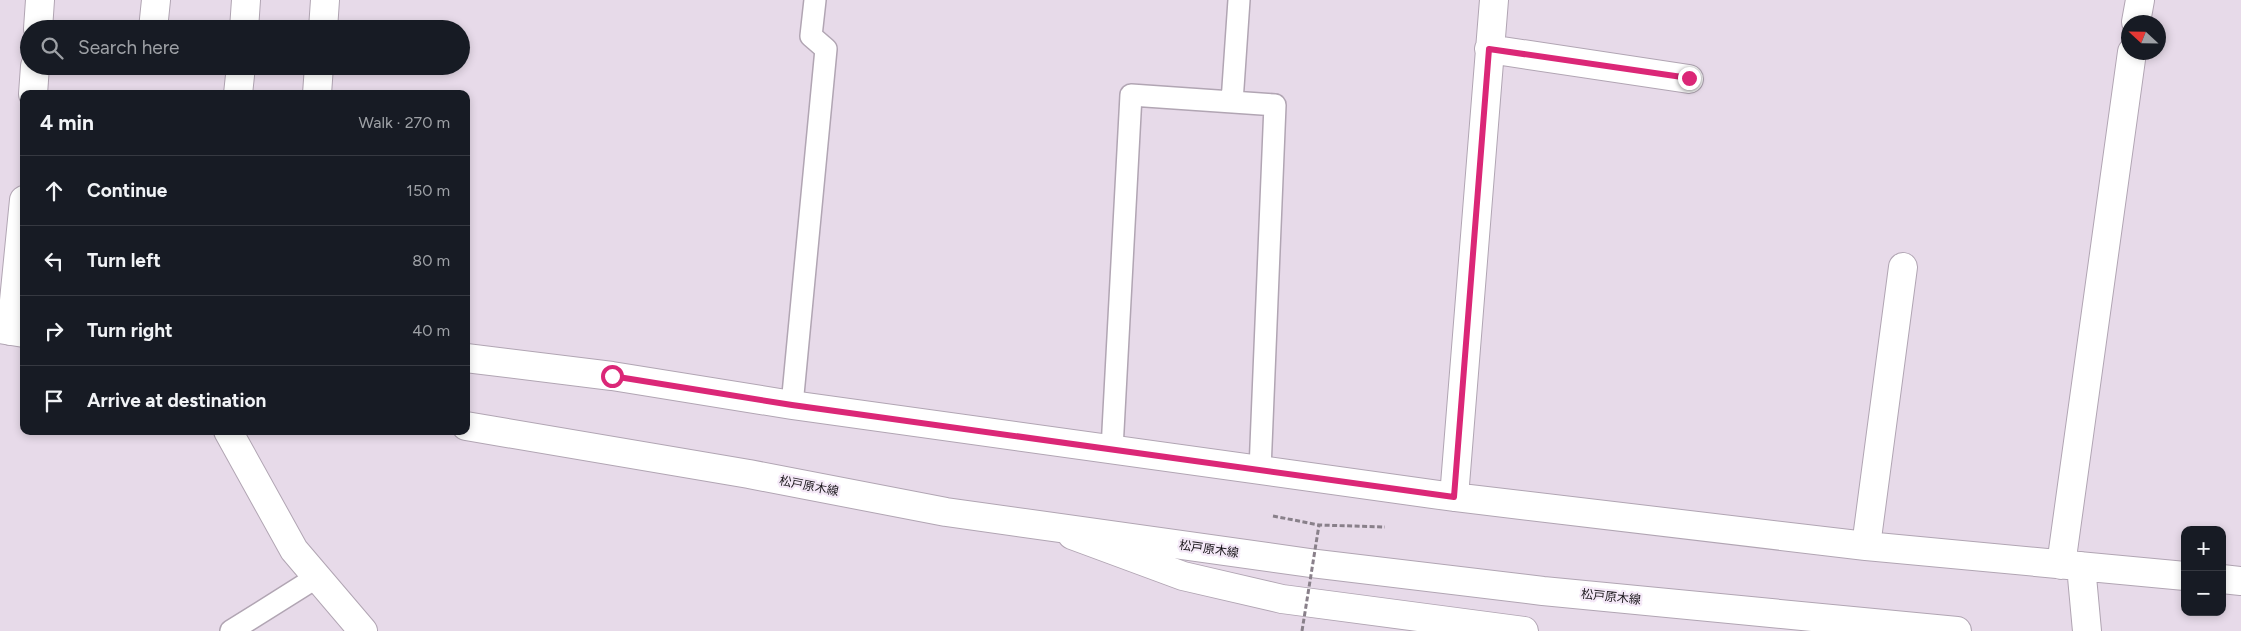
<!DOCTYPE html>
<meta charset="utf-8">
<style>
body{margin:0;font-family:Figtree,"Noto Sans JP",sans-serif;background:#20242c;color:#f1f3f6}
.controls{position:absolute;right:15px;bottom:15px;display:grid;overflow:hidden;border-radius:10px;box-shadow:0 2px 8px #0003}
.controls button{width:45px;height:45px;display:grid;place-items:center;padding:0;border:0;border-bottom:1px solid #363941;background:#171b24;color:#f1f3f6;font:25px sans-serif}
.compass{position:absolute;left:2121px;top:15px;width:45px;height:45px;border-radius:50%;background:#171b24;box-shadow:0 2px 8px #0003;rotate:292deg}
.stop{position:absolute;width:15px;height:15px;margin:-11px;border:4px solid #db2777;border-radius:50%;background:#fff}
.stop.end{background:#db2777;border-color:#fff;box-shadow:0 1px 5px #0008}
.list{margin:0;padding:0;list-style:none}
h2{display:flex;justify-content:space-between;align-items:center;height:65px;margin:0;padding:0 20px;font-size:21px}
h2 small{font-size:16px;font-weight:400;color:#9ea1a6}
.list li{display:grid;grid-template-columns:32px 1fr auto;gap:15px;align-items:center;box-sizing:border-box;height:70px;padding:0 20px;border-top:1px solid #363941}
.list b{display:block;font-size:19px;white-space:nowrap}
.list em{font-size:16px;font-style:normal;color:#9ea1a6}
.icon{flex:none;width:28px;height:28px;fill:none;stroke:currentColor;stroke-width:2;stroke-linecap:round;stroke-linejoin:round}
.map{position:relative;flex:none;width:2241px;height:631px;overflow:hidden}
.search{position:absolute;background:#171b24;box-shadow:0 2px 8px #0003;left:20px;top:20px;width:450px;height:55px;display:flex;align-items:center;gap:12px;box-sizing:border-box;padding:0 18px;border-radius:28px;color:#9ea1a6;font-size:19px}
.panel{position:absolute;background:#171b24;box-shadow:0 2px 8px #0003;left:20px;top:90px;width:450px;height:345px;border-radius:10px}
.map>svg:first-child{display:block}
</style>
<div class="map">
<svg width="2241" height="631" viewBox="0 0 2241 631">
<rect width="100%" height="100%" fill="#e7dae9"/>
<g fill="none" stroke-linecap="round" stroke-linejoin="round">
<defs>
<path id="service" d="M 1232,102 L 1239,0
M 792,405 L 826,49 L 811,36 L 815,0
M 1112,449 L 1131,95 L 1275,105 L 1260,470
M 231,631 L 317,577"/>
<path id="minor" d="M 2136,22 L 2140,0
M 38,29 L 40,0
M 153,29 L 156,0
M 244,29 L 246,0
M 323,29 L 325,0
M 1489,49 L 1689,79
M 33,94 L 35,66
M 238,94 L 241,66
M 317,94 L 319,66
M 11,331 L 24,200
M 466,358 L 612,376 L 792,405 L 1454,497 L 1866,546 L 2185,576
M 228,431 L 294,550 L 363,631
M 1454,497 L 1494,0
M 1072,535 L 1183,576 L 1282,599 L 1524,631
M 1866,546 L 1903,267
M 2061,565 L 2132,52
M 2081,566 L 2087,631
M 2222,579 L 2241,581"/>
<path id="secondary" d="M 0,329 L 24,333
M 466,426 L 749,474 L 946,512 L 1310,563 L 1543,591 L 1957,631"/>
</defs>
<use href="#service" stroke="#b1a5b3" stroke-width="24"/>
<use href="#minor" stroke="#b1a5b3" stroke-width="30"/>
<use href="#secondary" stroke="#b1a5b3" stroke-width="30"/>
<path stroke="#89808a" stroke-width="3" stroke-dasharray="5 2.5" stroke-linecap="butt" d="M 1273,516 L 1319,525 L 1385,527"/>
<use href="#service" stroke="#fff" stroke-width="21"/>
<use href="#minor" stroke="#fff" stroke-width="28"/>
<use href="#secondary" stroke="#fff" stroke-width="28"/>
<path stroke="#89808a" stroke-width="3" stroke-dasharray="5 2.5" stroke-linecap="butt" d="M 1302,631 L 1319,525"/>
</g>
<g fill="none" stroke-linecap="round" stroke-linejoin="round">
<path stroke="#db2777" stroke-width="6" d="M 612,376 L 792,405 L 1454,497 L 1489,49 L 1689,78"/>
</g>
<g text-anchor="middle" stroke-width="4.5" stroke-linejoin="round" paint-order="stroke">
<g font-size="12" fill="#19151a" stroke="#f4e8f7">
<text transform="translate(809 486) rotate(11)" y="4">松戸原木線</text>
<text transform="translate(1209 549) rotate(8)" y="4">松戸原木線</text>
<text transform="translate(1611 597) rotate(6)" y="4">松戸原木線</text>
</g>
</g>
</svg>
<div class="controls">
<button>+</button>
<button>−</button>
</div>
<svg class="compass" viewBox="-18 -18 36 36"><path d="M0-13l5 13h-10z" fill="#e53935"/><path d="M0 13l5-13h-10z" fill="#9ea1a6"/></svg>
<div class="stop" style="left:612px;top:376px"></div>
<div class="stop end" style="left:1689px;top:78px"></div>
<div class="search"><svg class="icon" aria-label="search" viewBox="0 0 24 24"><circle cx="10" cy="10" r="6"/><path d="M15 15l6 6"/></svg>Search here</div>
<section class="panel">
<h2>4 min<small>Walk · 270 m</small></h2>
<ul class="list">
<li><svg class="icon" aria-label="ahead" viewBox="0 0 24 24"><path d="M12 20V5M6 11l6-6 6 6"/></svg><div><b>Continue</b></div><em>150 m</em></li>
<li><svg class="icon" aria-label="left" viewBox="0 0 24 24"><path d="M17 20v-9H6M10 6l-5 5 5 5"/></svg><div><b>Turn left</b></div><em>80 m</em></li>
<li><svg class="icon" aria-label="right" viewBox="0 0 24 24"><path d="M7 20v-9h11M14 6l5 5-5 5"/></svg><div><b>Turn right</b></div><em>40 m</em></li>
<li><svg class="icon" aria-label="arrive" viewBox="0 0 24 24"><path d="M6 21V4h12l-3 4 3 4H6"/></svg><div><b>Arrive at destination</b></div></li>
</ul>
</section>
</div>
